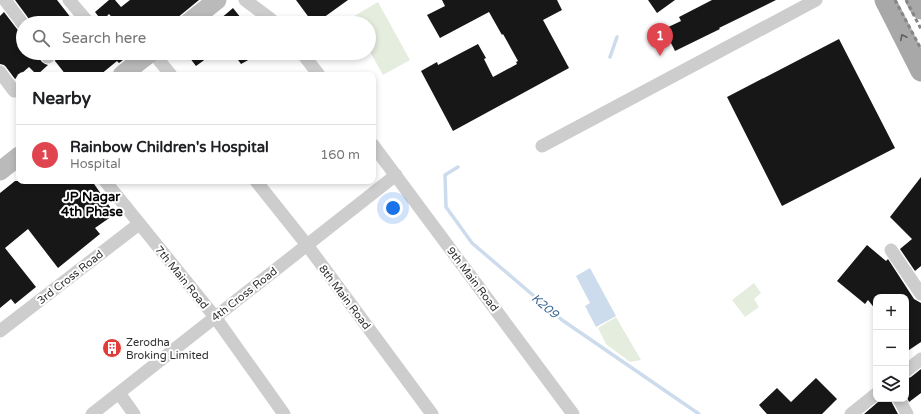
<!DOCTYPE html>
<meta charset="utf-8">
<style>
body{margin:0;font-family:"Varela Round",sans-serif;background:#f6f6f6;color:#202124}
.controls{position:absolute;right:12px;bottom:12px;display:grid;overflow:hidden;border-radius:8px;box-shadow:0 2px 6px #0003}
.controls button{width:36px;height:36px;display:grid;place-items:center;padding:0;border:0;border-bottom:1px solid #e0e0e0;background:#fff;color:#202124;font:20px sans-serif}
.you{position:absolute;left:393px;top:208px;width:14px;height:14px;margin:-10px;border:3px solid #fff;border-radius:50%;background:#1a73e8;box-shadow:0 0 0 6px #1a73e833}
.badge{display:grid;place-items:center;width:26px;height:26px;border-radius:50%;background:#2563eb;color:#fff;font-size:13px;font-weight:700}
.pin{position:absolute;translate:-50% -33px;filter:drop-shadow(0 1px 2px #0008)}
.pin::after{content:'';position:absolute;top:21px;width:14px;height:12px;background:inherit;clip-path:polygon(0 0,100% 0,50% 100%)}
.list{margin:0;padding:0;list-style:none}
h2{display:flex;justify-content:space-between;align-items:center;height:52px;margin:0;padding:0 16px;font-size:17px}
h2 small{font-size:13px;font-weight:400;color:#757577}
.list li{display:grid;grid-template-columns:26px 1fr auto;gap:12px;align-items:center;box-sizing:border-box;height:60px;padding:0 16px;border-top:1px solid #e0e0e0}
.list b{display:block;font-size:15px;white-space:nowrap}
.list p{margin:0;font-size:13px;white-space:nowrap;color:#757577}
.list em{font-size:13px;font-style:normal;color:#757577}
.icon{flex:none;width:22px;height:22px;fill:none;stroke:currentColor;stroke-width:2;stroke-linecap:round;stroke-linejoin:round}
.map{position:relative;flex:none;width:921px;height:414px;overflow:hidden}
.search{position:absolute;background:#fff;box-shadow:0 2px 6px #0003;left:16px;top:16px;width:360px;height:44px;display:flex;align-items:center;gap:10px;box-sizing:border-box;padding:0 14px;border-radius:22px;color:#757577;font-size:15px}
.panel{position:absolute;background:#fff;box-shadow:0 2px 6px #0003;left:16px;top:72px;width:360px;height:112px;border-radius:8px}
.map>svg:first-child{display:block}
</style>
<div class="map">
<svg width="921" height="414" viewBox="0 0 921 414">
<rect width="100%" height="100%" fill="#fff"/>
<path fill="#e5eddf" d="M 378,2 L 410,60 L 383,75 L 369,50 L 369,23 L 354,23 L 351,18 Z
M 754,283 L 761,293 L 754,299 L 759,307 L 745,317 L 732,300 Z
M 616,317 L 641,360 L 630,362 L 606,344 L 598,328 Z"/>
<path fill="#ccdcec" d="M 590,268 L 616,316 L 596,327 L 585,306 L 590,303 L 576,276 Z"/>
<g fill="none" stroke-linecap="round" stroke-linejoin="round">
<path stroke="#ccdcec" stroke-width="3.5" d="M 610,57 L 617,37
M 458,167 L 445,175 L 446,207 L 472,243 L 562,320 L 699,414"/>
</g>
<path fill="#171717" d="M 15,0 L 57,0 L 75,23 L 31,23 L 29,19 Z
M 109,0 L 115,0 L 121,7 L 130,0 L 199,0 L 171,23 L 117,23 L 109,14 L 102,21 L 95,12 Z
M 296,0 L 348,0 L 316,23 L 313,23 Z
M 442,0 L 557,0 L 562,10 L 543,20 L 569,68 L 453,131 L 421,71 L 437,62 L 438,65 L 478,44 L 486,58 L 484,59 L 493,77 L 517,64 L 516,62 L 518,61 L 503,34 L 502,35 L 489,12 L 440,38 L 427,15 L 445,6 Z
M 648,0 L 675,0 L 657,13 Z
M 712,0 L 776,0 L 719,28 L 720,29 L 675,51 L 664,29 L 681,21 L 679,17 Z
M 233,8 L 245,23 L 215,23 L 226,14 Z
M 4,12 L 17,29 L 20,31 L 23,32 L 23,53 L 37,53 L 38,57 L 42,62 L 45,64 L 48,65 L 37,75 L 29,67 L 15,79 L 6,67 L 4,65 L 0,64 L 0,16 Z
M 839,39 L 895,148 L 782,206 L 727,97 Z
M 55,53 L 132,53 L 119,63 L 117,61 L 100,75 L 66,75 L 55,61 L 56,56 Z
M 186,53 L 214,53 L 196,66 Z
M 233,53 L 261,53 L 241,64 Z
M 921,177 L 921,266 L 915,271 L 900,249 L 912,239 L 890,217 Z
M 15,181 L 92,181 L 115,214 L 95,228 L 100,234 L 58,268 L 28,229 L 5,248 L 36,287 L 15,304 L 11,299 L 0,308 L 0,193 Z
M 867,245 L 886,261 L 888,259 L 914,299 L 921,303 L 921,342 L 906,352 L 906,297 L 876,297 L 876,310 L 868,300 L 865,304 L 837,281 Z
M 921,369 L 921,393 L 909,402 L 906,395 L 906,379 L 911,377 Z
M 816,378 L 837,399 L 822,414 L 767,414 L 759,405 L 777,388 L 791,402 Z
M 884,399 L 891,399 L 892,403 L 898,414 L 864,414 L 878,402 Z"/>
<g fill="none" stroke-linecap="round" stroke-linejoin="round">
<path stroke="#cdcdcd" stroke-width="13" d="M 5,0 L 23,24
M 69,0 L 87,21
M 245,0 L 268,17 L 275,23
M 45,53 L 48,57
M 153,53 L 171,75
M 302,53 L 319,75
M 0,72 L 14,91
M 373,145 L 573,414
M 542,146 L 816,0
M 105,181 L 215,317 L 284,414
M 256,181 L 307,245 L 432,414
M 891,250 L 921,294
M 0,331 L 139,224
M 906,371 L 921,359
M 119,393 L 134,414
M 899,399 L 907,414
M 92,414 L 396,175
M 851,414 L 876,394"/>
<path stroke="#bababa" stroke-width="19" d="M 188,23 L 217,0
M 122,75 L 150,53
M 0,171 L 19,156"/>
<path stroke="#a8a8a8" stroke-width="21" d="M 885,0 L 921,71
M 916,0 L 921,9"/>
<path stroke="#858585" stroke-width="3" stroke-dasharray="4 3" stroke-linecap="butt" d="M 895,0 L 921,49
M 906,0 L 921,29"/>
</g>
<defs><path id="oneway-chevron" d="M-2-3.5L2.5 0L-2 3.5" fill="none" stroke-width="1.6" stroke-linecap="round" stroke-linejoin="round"/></defs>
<use stroke="#606060" href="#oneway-chevron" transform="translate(903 37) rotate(-117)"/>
<defs>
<symbol id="building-disc" viewBox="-11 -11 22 22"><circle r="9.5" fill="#e23c38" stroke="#fff"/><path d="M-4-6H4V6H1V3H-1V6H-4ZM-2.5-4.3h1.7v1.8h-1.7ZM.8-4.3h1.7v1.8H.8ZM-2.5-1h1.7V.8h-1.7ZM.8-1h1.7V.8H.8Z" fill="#fff"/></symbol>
</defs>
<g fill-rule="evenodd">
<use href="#building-disc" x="101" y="337" width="22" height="22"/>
</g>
<g text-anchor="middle" stroke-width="4" stroke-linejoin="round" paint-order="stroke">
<g font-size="11" fill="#303030" stroke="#fff">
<text transform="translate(70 277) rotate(-38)" y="4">3rd Cross Road</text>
<text transform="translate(182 277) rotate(51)" y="4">7th Main Road</text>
<text transform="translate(473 279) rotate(53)" y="4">9th Main Road</text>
<text transform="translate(244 294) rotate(-38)" y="4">4th Cross Road</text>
<text transform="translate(345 297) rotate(53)" y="4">8th Main Road</text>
</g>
<g font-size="11" fill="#303030" stroke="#fff" text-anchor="start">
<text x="126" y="346">Zerodha<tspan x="126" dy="13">Broking Limited</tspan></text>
</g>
<g font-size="12" font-style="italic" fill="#3f6a92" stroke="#fff">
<text transform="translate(545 306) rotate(40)" y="4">K209</text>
</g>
<g font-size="13" font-weight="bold" fill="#000" stroke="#fff">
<text x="92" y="201">JP Nagar<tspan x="92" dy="15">4th Phase</tspan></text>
</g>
</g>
</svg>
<div class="controls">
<button>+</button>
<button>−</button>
<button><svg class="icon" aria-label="layers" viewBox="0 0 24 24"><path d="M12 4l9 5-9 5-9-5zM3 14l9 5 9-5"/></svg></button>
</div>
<div class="you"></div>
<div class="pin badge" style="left:660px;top:56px;background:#e0444e">1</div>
<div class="search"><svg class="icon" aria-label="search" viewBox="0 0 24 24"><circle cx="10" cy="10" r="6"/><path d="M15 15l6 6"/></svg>Search here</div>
<section class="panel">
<h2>Nearby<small></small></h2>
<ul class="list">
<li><span class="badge" style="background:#e0444e">1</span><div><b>Rainbow Children's Hospital</b><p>Hospital</p></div><em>160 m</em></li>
</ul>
</section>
</div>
